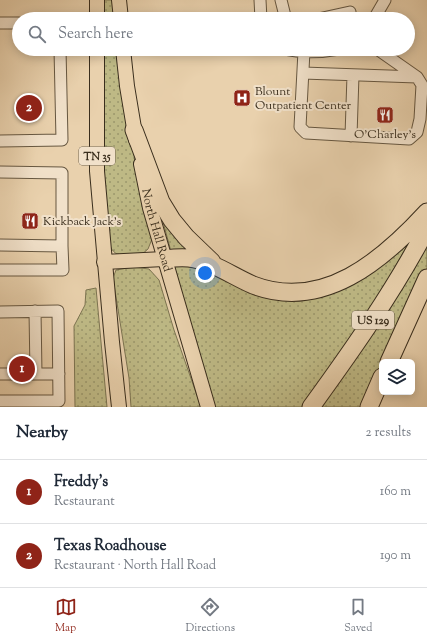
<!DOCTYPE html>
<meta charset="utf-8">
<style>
body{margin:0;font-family:"Sorts Mill Goudy",serif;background:#f6f6f7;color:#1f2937}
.controls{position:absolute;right:12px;bottom:12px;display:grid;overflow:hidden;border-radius:6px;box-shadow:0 2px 10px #0003}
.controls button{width:36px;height:36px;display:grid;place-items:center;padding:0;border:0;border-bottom:1px solid #e0e1e3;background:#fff;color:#1f2937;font:20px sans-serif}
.you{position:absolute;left:205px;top:273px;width:14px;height:14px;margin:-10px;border:3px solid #fff;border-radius:50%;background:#1a73e8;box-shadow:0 0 0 6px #1a73e833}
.badge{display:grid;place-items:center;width:26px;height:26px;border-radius:50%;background:#8f2418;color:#fff;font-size:13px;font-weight:700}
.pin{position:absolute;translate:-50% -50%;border:2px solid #fff;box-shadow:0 1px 4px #0006}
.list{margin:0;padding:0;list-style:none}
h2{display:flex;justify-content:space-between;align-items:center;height:52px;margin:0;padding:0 16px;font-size:17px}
h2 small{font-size:13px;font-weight:400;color:#747a83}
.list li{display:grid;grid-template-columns:26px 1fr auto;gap:12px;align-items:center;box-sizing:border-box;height:64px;padding:0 16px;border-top:1px solid #e0e1e3}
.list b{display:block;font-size:15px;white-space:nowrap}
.list p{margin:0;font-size:13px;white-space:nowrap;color:#747a83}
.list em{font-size:13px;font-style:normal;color:#747a83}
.icon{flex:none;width:22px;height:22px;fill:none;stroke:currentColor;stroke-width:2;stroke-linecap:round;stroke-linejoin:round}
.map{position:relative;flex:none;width:427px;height:407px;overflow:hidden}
.search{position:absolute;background:#fff;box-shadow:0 2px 10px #0003;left:12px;right:12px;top:12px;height:44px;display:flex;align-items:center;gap:10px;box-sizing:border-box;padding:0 14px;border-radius:22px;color:#747a83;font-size:15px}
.sheet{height:180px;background:#fff}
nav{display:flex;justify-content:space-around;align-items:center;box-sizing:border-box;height:56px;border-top:1px solid #e0e1e3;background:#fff;font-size:11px;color:#747a83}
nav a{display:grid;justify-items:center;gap:2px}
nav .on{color:#8f2418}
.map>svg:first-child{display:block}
</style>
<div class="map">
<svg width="427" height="407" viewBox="0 0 427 407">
<defs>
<pattern id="green-dots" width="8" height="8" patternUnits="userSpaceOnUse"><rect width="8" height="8" fill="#beb985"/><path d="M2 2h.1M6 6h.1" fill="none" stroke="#9b976c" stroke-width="1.8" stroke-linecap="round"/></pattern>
</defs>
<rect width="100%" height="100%" fill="#e9d1ad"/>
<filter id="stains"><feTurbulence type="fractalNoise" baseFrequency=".005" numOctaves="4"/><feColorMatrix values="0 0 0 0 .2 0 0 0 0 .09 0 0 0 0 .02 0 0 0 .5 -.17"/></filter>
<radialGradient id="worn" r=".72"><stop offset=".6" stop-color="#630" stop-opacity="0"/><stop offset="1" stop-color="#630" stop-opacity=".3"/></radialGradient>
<path fill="url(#green-dots)" stroke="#7c7451" d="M 102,0 L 112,0 L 114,19 L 102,19 Z
M 102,49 L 118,49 L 135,162 L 152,239 L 148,249 L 140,256 C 119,256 111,258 107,234 L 103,147 Z
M 157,200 L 195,252 L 172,255 Z
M 411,239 L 376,300 L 305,407 L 212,407 L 173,261 L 315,296 Z
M 427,239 L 427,270 L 363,407 L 322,407 Z
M 133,267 L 149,269 L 159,280 L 174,330 L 201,407 L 131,407 L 129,378 L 113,278 L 116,270 Z
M 96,288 L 107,407 L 75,407 L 74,326 L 85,305 L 86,290 Z"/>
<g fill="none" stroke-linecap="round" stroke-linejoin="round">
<defs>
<path id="minor" d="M 260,0 L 261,19
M 281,0 L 285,16 L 289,19
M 318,19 L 350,12
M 374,19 L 385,0
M 0,23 L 19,23
M 284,49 C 301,53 323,52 339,49
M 304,51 L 300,127 L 306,133 L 409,139 L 417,132 L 420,119 L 422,85 L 417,77 L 377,49
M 303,73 L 417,77
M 351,136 L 353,75
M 0,141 L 62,140 L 60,49
M 0,172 L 62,173 L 62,246 L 0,245
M 0,270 L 63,270 L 62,246
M 35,311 L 36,374
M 0,312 L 58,311 L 59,401 L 0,401
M 0,374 L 59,374"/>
<g id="major">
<path d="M 97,0 L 97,19"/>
<path d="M 119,0 L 121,19"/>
<path d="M 97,49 L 97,171 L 112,342 L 119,407"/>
<path d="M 123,49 L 127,86 L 136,140"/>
<path id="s1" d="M 141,164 L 150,208 L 208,407"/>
<path d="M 104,262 L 164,259"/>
</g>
<path id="highway" d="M 134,130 L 161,202 L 172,220 L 186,237 L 212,262
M 164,259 C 172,258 181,257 189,258 C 212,261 232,276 253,285 C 323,312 383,260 427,212
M 389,362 L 427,278
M 311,407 C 353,349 394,291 427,228
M 369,407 L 382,377"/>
</defs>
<use href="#minor" stroke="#665741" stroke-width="13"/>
<use href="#major" stroke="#3a2e1d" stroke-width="16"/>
<use href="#highway" stroke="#3a2e1d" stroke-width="19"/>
<use href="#minor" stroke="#f1e1ca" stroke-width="11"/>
<use href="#major" stroke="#e9d1ad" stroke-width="14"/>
<use href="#highway" stroke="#e9d1ad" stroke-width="17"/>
</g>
<defs>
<symbol id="hospital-square" viewBox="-11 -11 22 22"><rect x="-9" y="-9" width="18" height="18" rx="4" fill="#8f2418" stroke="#f1e1ca"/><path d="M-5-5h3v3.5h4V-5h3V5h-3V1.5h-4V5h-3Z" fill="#fff"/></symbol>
<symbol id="restaurant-square" viewBox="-11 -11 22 22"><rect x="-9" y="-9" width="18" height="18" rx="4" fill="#8f2418" stroke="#f1e1ca"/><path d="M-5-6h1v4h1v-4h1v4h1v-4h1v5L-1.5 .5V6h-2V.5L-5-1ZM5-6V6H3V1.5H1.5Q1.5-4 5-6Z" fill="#fff"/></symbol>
</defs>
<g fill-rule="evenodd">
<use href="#hospital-square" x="232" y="88" width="20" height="20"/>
<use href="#restaurant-square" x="375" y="105" width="20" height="20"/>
<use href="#restaurant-square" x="20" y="211" width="20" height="20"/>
</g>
<g text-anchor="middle" stroke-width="4" stroke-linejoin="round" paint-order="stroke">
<g fill="#f1e1ca" stroke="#716451" stroke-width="1">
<rect x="79" y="147" width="36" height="18" rx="3"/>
<rect x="352" y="311" width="42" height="18" rx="3"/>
</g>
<g font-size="11" font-weight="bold" fill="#3a2e1d">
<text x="97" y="160">TN 35</text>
<text x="373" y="324">US 129</text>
</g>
<g font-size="12" fill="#3a2e1d" stroke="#f1e1ca" text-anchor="start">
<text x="255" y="95">Blount<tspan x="255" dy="14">Outpatient Center</tspan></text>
<text x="385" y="138" text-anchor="middle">O'Charley's</text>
<text x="43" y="225">Kickback Jack's</text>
</g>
<g font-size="12" fill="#3a2e1d" stroke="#f1e1ca">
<text dy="4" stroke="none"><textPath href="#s1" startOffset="68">North Hall Road</textPath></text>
</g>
</g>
<rect width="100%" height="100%" filter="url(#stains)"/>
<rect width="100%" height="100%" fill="url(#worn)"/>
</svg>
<div class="controls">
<button><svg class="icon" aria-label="layers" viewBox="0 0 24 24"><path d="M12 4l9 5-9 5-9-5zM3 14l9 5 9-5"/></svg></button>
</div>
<div class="you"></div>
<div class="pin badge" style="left:22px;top:369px">1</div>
<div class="pin badge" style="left:29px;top:108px">2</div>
<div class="search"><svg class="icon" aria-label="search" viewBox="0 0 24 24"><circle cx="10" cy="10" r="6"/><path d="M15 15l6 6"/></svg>Search here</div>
</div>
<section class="sheet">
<h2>Nearby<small>2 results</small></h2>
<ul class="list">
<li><span class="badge">1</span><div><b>Freddy's</b><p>Restaurant</p></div><em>160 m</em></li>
<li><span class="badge">2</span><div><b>Texas Roadhouse</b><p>Restaurant · North Hall Road</p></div><em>190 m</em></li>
</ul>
</section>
<nav>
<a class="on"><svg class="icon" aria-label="map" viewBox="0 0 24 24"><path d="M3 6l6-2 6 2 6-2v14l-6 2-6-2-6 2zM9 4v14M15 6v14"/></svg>Map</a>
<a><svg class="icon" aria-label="directions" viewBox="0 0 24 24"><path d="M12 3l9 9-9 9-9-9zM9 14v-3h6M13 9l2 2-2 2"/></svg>Directions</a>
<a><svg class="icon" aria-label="saved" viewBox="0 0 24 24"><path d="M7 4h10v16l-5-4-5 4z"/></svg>Saved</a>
</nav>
